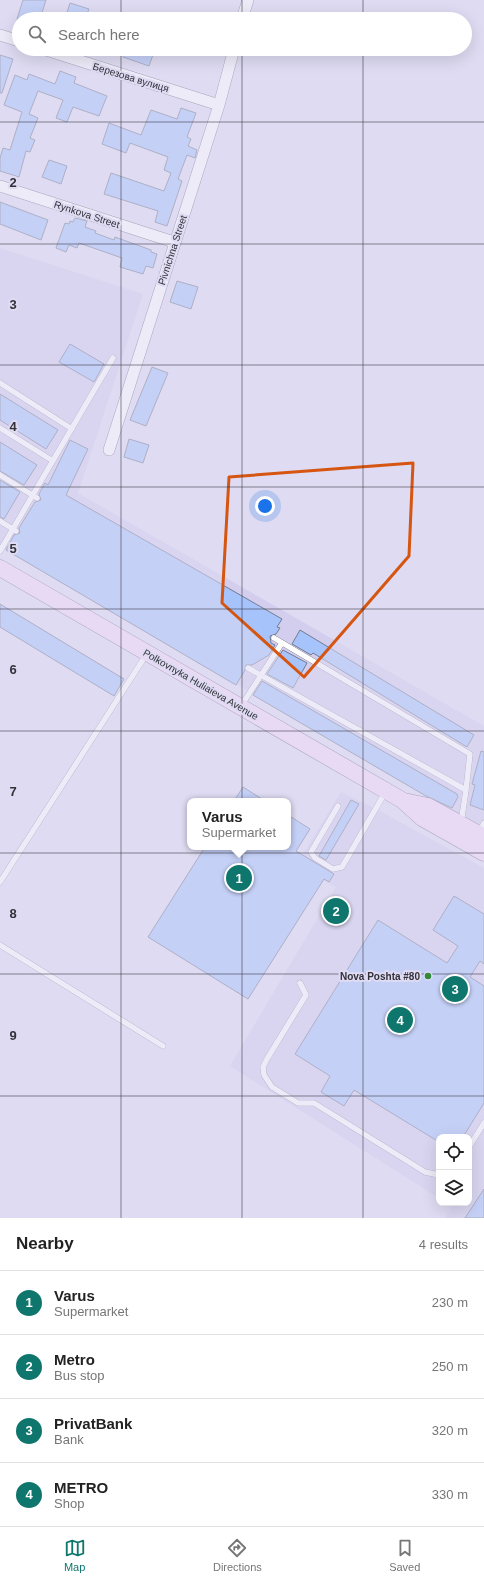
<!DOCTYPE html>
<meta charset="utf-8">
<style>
body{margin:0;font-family:Arial,sans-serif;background:#f6f6f6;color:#222}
.controls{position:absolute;right:12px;bottom:12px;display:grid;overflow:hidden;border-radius:8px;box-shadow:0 4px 16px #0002}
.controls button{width:36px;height:36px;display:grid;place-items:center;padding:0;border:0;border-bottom:1px solid #e0e0e0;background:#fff;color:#222;font:20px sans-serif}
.you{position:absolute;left:265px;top:506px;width:14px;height:14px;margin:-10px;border:3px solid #fff;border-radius:50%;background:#1a73e8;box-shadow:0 0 0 6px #1a73e833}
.badge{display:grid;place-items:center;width:26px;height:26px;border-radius:50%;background:#0f766e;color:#fff;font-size:13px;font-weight:700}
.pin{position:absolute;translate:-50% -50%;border:2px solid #fff;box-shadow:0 1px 4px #0006}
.popup{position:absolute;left:187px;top:798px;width:104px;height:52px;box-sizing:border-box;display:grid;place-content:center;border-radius:8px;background:#fff;filter:drop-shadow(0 1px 3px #0005);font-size:13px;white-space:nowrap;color:#767676}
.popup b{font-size:15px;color:#222}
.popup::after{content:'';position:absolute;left:50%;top:100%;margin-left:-8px;border:8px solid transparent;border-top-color:#fff}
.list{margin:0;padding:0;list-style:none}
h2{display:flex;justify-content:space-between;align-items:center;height:52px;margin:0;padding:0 16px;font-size:17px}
h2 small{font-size:13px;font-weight:400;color:#767676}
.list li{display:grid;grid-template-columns:26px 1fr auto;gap:12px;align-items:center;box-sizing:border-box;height:64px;padding:0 16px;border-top:1px solid #e0e0e0}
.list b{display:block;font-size:15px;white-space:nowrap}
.list p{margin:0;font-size:13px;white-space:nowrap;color:#767676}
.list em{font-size:13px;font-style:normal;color:#767676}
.icon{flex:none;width:22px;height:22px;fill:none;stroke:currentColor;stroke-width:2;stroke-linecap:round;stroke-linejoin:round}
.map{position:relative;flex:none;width:484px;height:1218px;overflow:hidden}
.search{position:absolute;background:#fff;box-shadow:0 4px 16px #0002;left:12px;right:12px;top:12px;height:44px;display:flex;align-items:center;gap:10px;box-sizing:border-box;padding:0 14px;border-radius:22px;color:#767676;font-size:15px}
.sheet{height:308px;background:#fff}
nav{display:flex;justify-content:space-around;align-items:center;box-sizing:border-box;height:56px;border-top:1px solid #e0e0e0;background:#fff;font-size:11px;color:#767676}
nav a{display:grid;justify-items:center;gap:2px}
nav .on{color:#0f766e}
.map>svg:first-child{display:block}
</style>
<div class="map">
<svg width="484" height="1218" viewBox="0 0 484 1218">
<rect width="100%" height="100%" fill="#dedbf2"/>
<path fill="#d3ceed" d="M 0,248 L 143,294 L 78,493 L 484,726 L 484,829 L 0,546 Z
M 341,792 L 380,811 L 484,868 L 484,1218 L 445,1218 L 452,1206 L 447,1203 L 469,1203 L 469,1137 L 439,1137 L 439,1198 L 230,1066 L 336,887 L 297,864 Z"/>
<path fill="#a6c3fc" stroke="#727c8f" d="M 23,0 L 46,0 L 40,19 L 17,19 Z
M 70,3 L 89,9 L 85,19 L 65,19 Z
M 126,49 L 155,49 L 149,66 L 123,57 Z
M 0,55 L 13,59 L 2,93 L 0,93 Z
M 60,71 L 76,77 L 74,83 L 107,96 L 99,116 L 73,107 L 67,122 L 56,118 L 63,100 L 38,91 L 29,114 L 38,118 L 30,138 L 35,140 L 30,152 L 26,151 L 19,177 L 0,171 L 0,158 L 3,148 L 10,150 L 22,112 L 4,105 L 15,75 L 27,80 L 29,74 L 55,84 Z
M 181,108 L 196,113 L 187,137 L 191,139 L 188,146 L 197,150 L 195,158 L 187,155 L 178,179 L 182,181 L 167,226 L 155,222 L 158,211 L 104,194 L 111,173 L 164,191 L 171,173 L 164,170 L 168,157 L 130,143 L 126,153 L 102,144 L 109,123 L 141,135 L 151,110 L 177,119 Z
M 49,160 L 67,166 L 61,184 L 42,177 Z
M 0,202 L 48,220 L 41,240 L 0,224 Z
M 75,218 L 87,221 L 85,227 L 96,231 L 95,233 L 114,240 L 115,237 L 151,250 L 151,252 L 157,254 L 153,268 L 146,266 L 143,274 L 120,267 L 122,258 L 79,243 L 77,248 L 69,245 L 66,252 L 56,248 L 65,223 L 69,224 L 70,221 L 73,222 Z
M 177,281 L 198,287 L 191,309 L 170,302 Z
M 70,344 L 104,364 L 94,382 L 59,362 Z
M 152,367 L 168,373 L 146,426 L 130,420 Z
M 0,394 L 58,430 L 46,449 L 0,420 Z
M 129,439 L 149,445 L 143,463 L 124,457 Z
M 70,440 L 88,449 L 66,495 L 282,619 L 277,627 L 280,628 L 276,634 L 270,636 L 271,643 L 275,645 L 269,655 L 252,665 L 246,665 L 245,670 L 236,685 L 6,550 L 14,535 L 20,533 L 19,528 L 35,502 L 41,500 L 39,494 L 45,483 L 48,485 Z
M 0,442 L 37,465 L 24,485 L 0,471 Z
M 0,480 L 20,492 L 4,519 L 0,517 Z
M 0,604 L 124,679 L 114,696 L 0,627 Z
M 300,630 L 474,735 L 467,747 L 313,653 L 311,655 L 292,644 Z
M 283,650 L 307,663 L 293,688 L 267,674 Z
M 262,681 L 457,794 L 458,797 L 452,808 L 426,796 L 253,695 Z
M 481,751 L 484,752 L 484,810 L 470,805 L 475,785 L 472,784 Z
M 243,787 L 265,801 L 234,801 Z
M 351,800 L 359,804 L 326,860 L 319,856 Z
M 288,815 L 310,829 L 296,851 L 334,874 L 329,882 L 324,879 L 248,999 L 148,937 L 205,847 L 288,847 Z
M 454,896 L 484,914 L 484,964 L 480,961 L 470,977 L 484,986 L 484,1103 L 463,1137 L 439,1137 L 439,1142 L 354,1090 L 344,1106 L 321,1092 L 330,1076 L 295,1054 L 378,920 L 447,963 L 458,946 L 433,930 Z
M 484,1189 L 484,1218 L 465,1218 Z"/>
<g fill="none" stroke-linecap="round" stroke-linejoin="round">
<defs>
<path id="lane" d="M 0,383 L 72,429
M 0,428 L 53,461
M 0,475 L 37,498
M 0,521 L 16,531
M 0,551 L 113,358
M 274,638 L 470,754 L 466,790
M 248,668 L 466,790 L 461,823
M 241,706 L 282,643
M 338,806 L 311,852 L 315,858 L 333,869 L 342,867 L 386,791
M 479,833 L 484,823
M 0,882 L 146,655
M 0,945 L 163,1046
M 300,983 L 306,995 L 267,1059 L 263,1067 L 264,1075 L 272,1087 L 298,1103 L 314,1103 L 425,1172 L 439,1175
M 469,1147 L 484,1123"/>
<path id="street" d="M 242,19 L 248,0
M 0,35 L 19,41
M 43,49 L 219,105
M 0,186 L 174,242
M 109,450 L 219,105 L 234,49"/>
<path id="secondary" d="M 0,568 L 402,800 L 422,818 L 484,853
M 404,801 L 428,806 L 484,837"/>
</defs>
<use href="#lane" stroke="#686479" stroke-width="6"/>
<use href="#street" stroke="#686479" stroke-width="12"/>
<use href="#secondary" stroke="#686479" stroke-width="17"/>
<use href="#lane" stroke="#fff" stroke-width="5.5"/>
<use href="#street" stroke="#fff" stroke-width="11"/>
<use href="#secondary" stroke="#f4daf8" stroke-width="16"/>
</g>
<path d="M0 0H484V1218H0ZM 413,463 L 409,556 L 304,677 L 222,603 L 229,477 Z" fill="#dedbf2" fill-opacity=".55" fill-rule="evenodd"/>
<path fill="none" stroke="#d65511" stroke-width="3" stroke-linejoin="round" d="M 413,463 L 409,556 L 304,677 L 222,603 L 229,477 Z"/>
<path fill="none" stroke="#33323b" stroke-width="1" stroke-opacity="0.55" d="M 121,0 L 121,19M 242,0 L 242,19M 363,0 L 363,19M 121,49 L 121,1218M 242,49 L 242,1218M 363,49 L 363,1218M 0,122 L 484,122M 0,244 L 484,244M 0,365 L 484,365M 0,487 L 484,487M 0,609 L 484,609M 0,731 L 484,731M 0,853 L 484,853M 0,974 L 484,974M 0,1096 L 484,1096"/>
<circle fill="#318a3a" stroke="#dedbf2" stroke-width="1.5" cx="428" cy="976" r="4"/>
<g text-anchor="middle" stroke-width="4" stroke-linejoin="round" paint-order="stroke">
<g font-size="10" fill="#33323b" stroke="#dedbf2">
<text transform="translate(131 77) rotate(17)" y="4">Березова вулиця</text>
<text transform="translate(87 214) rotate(18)" y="4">Rynkova Street</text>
<text transform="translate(172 250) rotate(-72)" y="4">Pivnichna Street</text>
<text transform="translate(201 684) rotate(30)" y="4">Polkovnyka Huliaieva Avenue</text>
</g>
<g font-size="10" font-weight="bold" fill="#33323b" stroke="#dedbf2" text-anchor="end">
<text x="420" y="980">Nova Poshta #80</text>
</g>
</g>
<g font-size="13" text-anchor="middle" font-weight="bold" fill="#33323b" stroke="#dedbf2" stroke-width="4" stroke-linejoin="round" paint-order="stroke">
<text x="13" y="187">2</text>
<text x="13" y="309">3</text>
<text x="13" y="431">4</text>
<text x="13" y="553">5</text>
<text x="13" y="674">6</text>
<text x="13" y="796">7</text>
<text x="13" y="918">8</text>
<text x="13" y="1040">9</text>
</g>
</svg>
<div class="controls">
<button><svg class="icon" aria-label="locate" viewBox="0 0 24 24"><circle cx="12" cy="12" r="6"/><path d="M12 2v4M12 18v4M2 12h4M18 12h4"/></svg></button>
<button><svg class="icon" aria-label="layers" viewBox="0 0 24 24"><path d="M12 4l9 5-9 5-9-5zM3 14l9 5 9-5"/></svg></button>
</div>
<div class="you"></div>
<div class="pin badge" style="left:239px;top:878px">1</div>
<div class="popup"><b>Varus</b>Supermarket</div>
<div class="pin badge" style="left:336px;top:911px">2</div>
<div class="pin badge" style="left:455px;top:989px">3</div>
<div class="pin badge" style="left:400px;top:1020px">4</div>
<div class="search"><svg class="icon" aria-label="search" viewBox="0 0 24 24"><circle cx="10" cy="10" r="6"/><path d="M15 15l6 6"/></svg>Search here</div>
</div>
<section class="sheet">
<h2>Nearby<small>4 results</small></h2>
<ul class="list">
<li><span class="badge">1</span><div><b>Varus</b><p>Supermarket</p></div><em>230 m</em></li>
<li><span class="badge">2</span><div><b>Metro</b><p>Bus stop</p></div><em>250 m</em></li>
<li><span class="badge">3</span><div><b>PrivatBank</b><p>Bank</p></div><em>320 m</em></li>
<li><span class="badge">4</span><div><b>METRO</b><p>Shop</p></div><em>330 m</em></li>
</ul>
</section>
<nav>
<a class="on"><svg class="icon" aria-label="map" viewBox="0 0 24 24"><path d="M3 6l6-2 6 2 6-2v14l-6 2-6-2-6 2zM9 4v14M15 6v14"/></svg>Map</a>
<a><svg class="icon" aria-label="directions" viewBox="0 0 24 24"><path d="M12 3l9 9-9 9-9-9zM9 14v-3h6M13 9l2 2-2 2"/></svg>Directions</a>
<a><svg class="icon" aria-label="saved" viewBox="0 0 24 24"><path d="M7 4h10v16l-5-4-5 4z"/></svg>Saved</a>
</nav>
